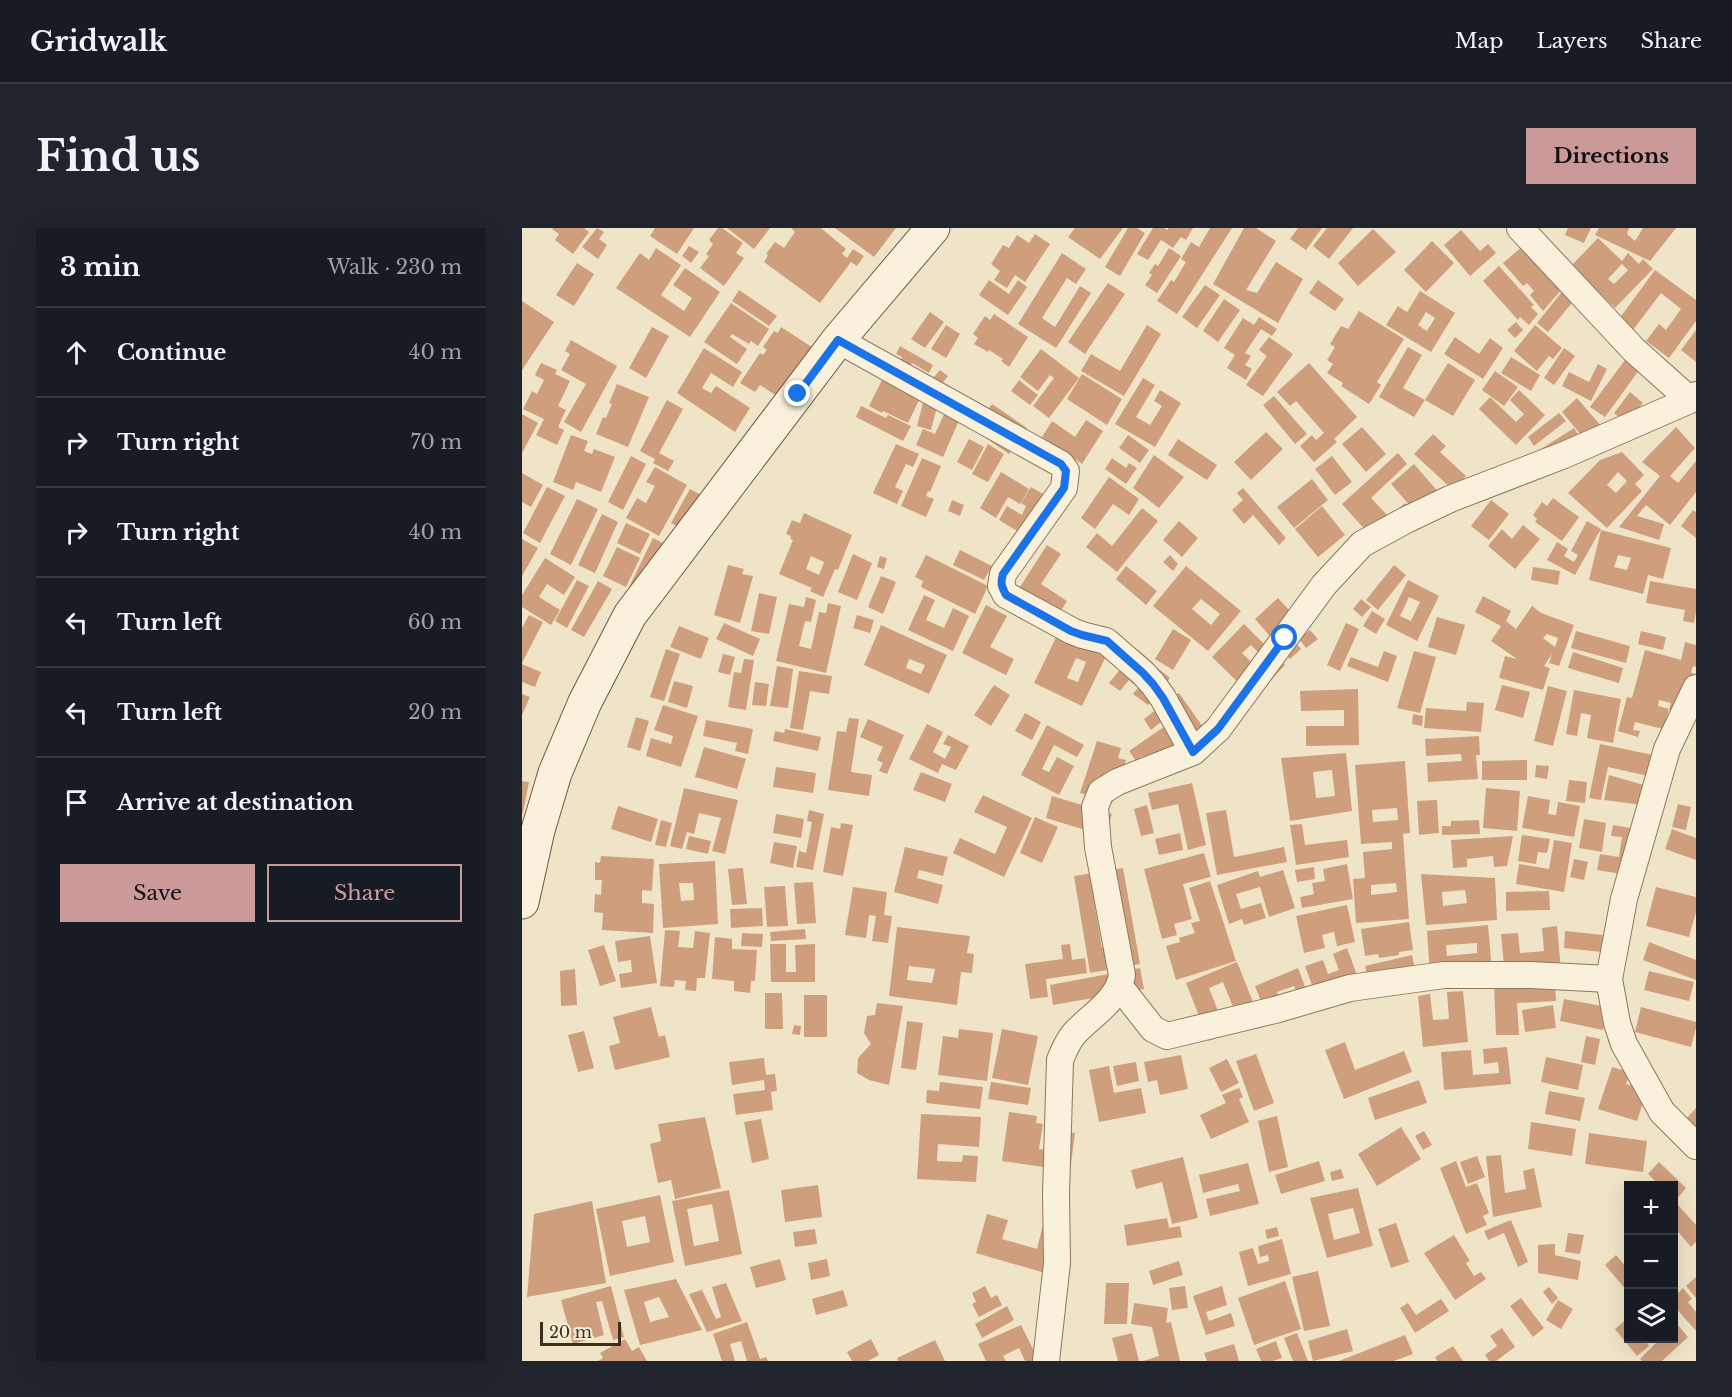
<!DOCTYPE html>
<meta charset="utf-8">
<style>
body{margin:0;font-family:"Libre Baskerville",serif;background:#20242c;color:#f1f3f6}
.controls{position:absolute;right:18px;bottom:18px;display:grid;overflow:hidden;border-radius:0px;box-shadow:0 6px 24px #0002}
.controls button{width:54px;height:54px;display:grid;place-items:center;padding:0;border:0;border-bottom:2px solid #363941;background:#171b24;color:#f1f3f6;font:30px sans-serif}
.scale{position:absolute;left:18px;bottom:15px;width:81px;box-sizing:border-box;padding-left:6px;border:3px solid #3d2e20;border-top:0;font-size:16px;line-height:21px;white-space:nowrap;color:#3d2e20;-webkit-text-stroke:4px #f7eed8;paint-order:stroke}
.stop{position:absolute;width:18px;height:18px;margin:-14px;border:4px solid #1a73e8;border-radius:50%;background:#fff}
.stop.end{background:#1a73e8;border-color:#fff;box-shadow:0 2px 6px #0008}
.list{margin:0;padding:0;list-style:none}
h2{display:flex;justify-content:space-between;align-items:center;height:78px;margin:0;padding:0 24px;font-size:26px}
h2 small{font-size:20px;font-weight:400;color:#9ea1a6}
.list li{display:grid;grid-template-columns:39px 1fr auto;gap:18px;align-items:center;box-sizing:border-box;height:90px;padding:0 24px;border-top:2px solid #363941}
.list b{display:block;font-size:22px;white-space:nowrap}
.list em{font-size:20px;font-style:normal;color:#9ea1a6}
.actions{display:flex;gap:12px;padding:18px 24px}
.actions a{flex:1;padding:14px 0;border:2px solid #cc999b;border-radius:0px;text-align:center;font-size:21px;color:#cc999b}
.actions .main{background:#cc999b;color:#111}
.icon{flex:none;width:33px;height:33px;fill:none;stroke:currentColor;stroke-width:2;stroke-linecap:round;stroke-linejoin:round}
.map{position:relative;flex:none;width:1174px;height:1133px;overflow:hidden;border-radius:0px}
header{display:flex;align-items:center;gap:36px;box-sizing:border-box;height:84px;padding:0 30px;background:#171b24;border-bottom:2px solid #363941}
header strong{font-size:28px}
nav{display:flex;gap:33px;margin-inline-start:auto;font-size:21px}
.intro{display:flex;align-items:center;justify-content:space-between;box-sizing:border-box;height:144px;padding:0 36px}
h1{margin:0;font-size:42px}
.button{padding:15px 27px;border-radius:0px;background:#cc999b;color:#111;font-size:21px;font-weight:700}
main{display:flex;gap:36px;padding:0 36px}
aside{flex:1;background:#171b24;border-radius:0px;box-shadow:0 6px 24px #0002}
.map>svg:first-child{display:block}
</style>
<header>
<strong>Gridwalk</strong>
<nav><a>Map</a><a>Layers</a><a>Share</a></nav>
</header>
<div class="intro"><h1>Find us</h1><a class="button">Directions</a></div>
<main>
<aside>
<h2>3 min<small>Walk · 230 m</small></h2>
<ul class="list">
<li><svg class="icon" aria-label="ahead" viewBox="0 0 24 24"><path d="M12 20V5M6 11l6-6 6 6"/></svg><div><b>Continue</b></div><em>40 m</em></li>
<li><svg class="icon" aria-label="right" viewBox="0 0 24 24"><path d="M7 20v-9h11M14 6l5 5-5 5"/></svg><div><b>Turn right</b></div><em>70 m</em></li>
<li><svg class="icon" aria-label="right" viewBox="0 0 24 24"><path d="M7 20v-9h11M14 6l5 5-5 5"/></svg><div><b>Turn right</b></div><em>40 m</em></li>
<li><svg class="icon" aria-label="left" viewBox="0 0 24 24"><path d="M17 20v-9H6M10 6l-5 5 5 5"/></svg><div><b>Turn left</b></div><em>60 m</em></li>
<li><svg class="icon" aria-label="left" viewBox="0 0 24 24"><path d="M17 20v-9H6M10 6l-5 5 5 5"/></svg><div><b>Turn left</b></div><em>20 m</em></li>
<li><svg class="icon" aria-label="arrive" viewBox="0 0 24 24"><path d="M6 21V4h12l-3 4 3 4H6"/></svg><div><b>Arrive at destination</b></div></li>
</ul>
<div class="actions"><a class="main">Save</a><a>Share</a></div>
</aside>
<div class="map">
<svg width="1174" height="1133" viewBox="0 0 1174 1133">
<rect width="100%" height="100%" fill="#f0e4c8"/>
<path fill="#cf9f7d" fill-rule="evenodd" d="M 31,0 L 62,0 L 67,4 L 51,26 L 33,12 L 37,6 L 30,1 Z
M 75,0 L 82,4 L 77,11 L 85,17 L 76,31 L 60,19 Z
M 133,0 L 172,0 L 155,26 L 128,8 Z
M 196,0 L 200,0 L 221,15 L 214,25 L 222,30 L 202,58 L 178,40 L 187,28 L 184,26 L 191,16 L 187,12 Z
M 205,0 L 248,0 L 232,21 Z
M 269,0 L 299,0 L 324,21 L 320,26 L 325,30 L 331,21 L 342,28 L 335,38 L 329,34 L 298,75 L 242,34 L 246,27 L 244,26 L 253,14 L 262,20 L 273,4 Z
M 313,0 L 374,0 L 352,29 Z
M 553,0 L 601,0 L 578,31 L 546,9 Z
M 606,0 L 615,0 L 623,5 L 598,48 L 583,39 Z
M 631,0 L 642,0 L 645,2 L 647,0 L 671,0 L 664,12 L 659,9 L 651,20 L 639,12 L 626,32 L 615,26 Z
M 688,0 L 710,0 L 655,86 L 635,73 L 649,52 L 652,54 L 664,34 L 659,31 L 669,14 L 677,19 Z
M 722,0 L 734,0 L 754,13 L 724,62 L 735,65 L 754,34 L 781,51 L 756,95 L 691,56 Z
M 776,0 L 800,0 L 784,22 L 768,11 Z
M 805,0 L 831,0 L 807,31 L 791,18 Z
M 1046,0 L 1069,0 L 1062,15 L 1043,7 Z
M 1077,0 L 1107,0 L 1105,6 L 1113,13 L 1121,0 L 1154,0 L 1128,33 L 1073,7 Z
M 851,1 L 874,24 L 836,58 L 816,35 Z
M 939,2 L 958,23 L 966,16 L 974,25 L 948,48 L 922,17 Z
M 513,6 L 528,16 L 503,54 L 493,47 L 485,60 L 472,52 L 478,43 L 469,36 L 481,17 L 487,20 L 495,7 L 507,15 Z
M 1076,10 L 1100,33 L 1106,25 L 1117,36 L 1121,31 L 1131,41 L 1093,80 L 1049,38 ZM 1100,36 L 1106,42 L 1092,56 L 1086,51 Z
M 910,13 L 932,35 L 904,64 L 882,42 Z
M 1002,17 L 1040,61 L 1021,83 L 1008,67 L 1012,63 L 1005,55 L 1001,58 L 981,35 Z
M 167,18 L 177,24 L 169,35 L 160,28 Z
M 134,20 L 159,37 L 139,67 L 162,83 L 170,70 L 151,57 L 163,40 L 198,64 L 168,109 L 94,60 L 118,25 L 127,32 Z
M 647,20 L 659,28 L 635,65 L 623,57 L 630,47 L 627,45 L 633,36 L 636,38 Z
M 540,25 L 564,41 L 554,56 L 545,50 L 520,90 L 533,99 L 558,58 L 569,65 L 534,120 L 496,96 Z
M 55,35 L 72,46 L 52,78 L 34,67 Z
M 977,38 L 1012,77 L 1009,79 L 1016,86 L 1007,97 L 998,89 L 996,92 L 961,53 Z
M 1133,42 L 1174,72 L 1174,93 L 1147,130 L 1124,113 L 1137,96 L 1144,102 L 1159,81 L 1139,65 L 1111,102 L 1097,91 Z
M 467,52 L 487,66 L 496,52 L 505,59 L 486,87 L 457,67 Z
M 796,52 L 822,71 L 813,83 L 787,65 Z
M 586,55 L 603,66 L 563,126 L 546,114 Z
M 683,57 L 698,67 L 675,100 L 660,89 Z
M 1043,60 L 1054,70 L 1026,104 L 1015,95 Z
M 217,62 L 255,88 L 247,98 L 210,73 Z
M 898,63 L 933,85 L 909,124 L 864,97 L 876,78 L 885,84 ZM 904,84 L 913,90 L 905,103 L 896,97 Z
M 702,71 L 718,82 L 696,114 L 681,103 Z
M 0,73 L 32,94 L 0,142 Z
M 209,75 L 247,101 L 236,118 L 229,113 L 227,116 L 210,106 L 208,109 L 225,121 L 215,136 L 182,114 Z
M 837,83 L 882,111 L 855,154 L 859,157 L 847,176 L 819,158 L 821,155 L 805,145 L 811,136 L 805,132 L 813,119 L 808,116 L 819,98 L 826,101 Z
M 408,84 L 422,94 L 403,120 L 389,111 Z
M 472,86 L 506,109 L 487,139 L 479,133 L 481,131 L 467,122 L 466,124 L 452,116 L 456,110 L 451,106 L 463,88 L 468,92 Z
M 737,89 L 755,101 L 750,108 L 739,101 L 723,125 L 729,128 L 723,137 L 730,141 L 724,152 L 705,140 L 713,127 L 702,120 L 721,90 L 732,97 Z
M 994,94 L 1001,102 L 993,110 L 985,102 Z
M 424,97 L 438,106 L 424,130 L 409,121 Z
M 625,97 L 639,106 L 602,168 L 559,143 L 569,126 L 598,143 Z
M 1013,97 L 1040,120 L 1031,131 L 1027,128 L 1015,143 L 992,123 Z
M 130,99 L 147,108 L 124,150 L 107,140 Z
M 259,99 L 293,121 L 261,172 L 238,157 L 233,164 L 218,155 L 238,125 L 241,127 L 245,122 L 241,119 L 252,103 L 256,105 Z
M 1174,102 L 1174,134 L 1159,122 Z
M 747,109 L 771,126 L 741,168 L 724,157 L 745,128 L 737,122 Z
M 933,109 L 957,126 L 968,110 L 981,120 L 961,151 L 922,126 Z
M 49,112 L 95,138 L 59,204 L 42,194 L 64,156 L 39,142 L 48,126 L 43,123 Z
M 378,118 L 411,137 L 407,145 L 390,135 L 385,143 L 375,137 L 380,129 L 374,126 Z
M 886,119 L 900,127 L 881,160 L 903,172 L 892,189 L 857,169 Z
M 182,120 L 220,144 L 211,159 L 189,145 L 180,160 L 189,165 L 194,158 L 228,180 L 213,204 L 155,165 Z
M 1042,120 L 1053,128 L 1032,157 L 1022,150 Z
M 519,121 L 557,150 L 527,190 L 511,178 L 532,150 L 528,147 L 516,163 L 498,149 Z
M 1109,124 L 1123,134 L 1083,189 L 1068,179 Z
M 989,129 L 1018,147 L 1009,163 L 979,145 Z
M 19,135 L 35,142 L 33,146 L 48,153 L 36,178 L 44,182 L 36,199 L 42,202 L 35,217 L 14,207 L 22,191 L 1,181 L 10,163 L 15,166 L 22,152 L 13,147 Z
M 787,135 L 835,189 L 812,211 L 815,214 L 792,234 L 778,218 L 790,207 L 794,212 L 802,205 L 774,173 L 768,178 L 755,164 Z
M 926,135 L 953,152 L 931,188 L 903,172 Z
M 1076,136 L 1085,141 L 1069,173 L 1040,158 L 1047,144 L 1067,154 Z
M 418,142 L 426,148 L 419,157 L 411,150 Z
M 973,143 L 996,159 L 982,178 L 960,162 Z
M 370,145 L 408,150 L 386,195 L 361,183 L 360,185 L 347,178 L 360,152 L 365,155 Z
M 560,146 L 600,171 L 585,197 L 545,171 Z
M 621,150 L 633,157 L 614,189 L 628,197 L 640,178 L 632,173 L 638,162 L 659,175 L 633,219 L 593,196 Z
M 497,152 L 516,167 L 508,177 L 489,163 Z
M 95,156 L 127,169 L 106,219 L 74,206 L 81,189 L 84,190 L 90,176 L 87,175 Z
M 997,162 L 1023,187 L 994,217 L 957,181 L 968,169 L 994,194 L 1002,186 L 988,172 Z
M 1108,164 L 1121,175 L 1105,196 L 1092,185 Z
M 752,168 L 785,206 L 773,216 L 741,177 Z
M 1055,170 L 1080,199 L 1064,213 L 1040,184 Z
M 145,172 L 161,181 L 137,225 L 152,233 L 146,243 L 131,235 L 133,231 L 118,223 Z
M 401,175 L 415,179 L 409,202 L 395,198 Z
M 470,176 L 505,200 L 487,226 L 452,202 Z
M 339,178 L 364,190 L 366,187 L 389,198 L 381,213 L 334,189 Z
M 424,182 L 439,188 L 421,229 L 394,217 L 401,201 L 413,206 Z
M 1037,185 L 1044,193 L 1012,218 L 1006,209 Z
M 0,186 L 16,195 L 0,225 Z
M 564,192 L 581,203 L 560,236 L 520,209 L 530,193 L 553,209 Z
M 840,199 L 864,226 L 844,244 L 820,216 Z
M 1154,199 L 1173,220 L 1148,248 L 1156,255 L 1174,233 L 1174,264 L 1148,297 L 1124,277 L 1115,288 L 1142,296 L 1137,312 L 1097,299 L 1138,248 L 1120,234 Z
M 1052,200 L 1062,216 L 1011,226 Z
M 744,204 L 761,221 L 729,252 L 712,234 Z
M 911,206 L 924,218 L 918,224 L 944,248 L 931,262 L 892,226 Z
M 49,207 L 66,213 L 62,223 L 70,226 L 72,221 L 93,229 L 79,264 L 54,254 L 51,262 L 31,254 Z
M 606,207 L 627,222 L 618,235 L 597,220 Z
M 447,211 L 462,219 L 450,242 L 435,234 Z
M 656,211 L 695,237 L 685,252 L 646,227 Z
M 374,216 L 397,226 L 391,239 L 384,236 L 373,259 L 381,263 L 375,276 L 351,265 Z
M 466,216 L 482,226 L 466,254 L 450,246 Z
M 1100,224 L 1122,247 L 1113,256 L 1120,263 L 1085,300 L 1046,265 L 1078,232 ZM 1096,244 L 1105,253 L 1094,265 L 1085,257 Z
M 876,225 L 885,236 L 849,270 L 867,289 L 883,275 L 890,283 L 855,315 L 820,276 Z
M 632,227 L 662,249 L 637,280 L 611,260 Z
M 109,228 L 124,236 L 101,282 L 86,274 Z
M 810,228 L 830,254 L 813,267 L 793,241 Z
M 400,230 L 419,238 L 408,264 L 406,263 L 404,268 L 412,271 L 404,289 L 379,278 Z
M 590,230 L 604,240 L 607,235 L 615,240 L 604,256 L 583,241 Z
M 892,236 L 919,267 L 896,287 L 869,256 Z
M 133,239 L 165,257 L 137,308 L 104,290 L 115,270 L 124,275 L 133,258 L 124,254 Z
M 479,244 L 507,261 L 498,276 L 486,269 L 474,290 L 458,280 Z
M 0,245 L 21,257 L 9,279 L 0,274 Z
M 587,249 L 617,271 L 607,287 L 591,276 L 573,301 L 559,290 Z
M 790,251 L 806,272 L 772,300 L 755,279 Z
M 25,259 L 43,268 L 18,315 L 1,305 Z
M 509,259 L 538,276 L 515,315 L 477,292 L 485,278 L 500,287 L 504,278 L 499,275 Z
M 721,260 L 764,310 L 757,317 L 731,287 L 722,296 L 710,282 L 721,272 L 715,265 Z
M 168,261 L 185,270 L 166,304 L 149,295 Z
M 1031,270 L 1057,289 L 1040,313 L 1013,294 L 1015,291 L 1011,287 L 1020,274 L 1025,278 Z
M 55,271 L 76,281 L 49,337 L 28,326 Z
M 430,272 L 442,277 L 438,288 L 426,283 Z
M 969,272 L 987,286 L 967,312 L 949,298 Z
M 800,278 L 823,307 L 796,329 L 773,301 Z
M 620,280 L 636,293 L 595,344 L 564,319 L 575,305 L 590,318 Z
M 1171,282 L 1174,284 L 1174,310 L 1159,298 Z
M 282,285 L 330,307 L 316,342 L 313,341 L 301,369 L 288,363 L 290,360 L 257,346 L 271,312 L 268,311 L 269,308 L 264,306 L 270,292 L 278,295 ZM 289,328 L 302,334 L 297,347 L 284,341 Z
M 80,286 L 96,294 L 73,345 L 56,337 Z
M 657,293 L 676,310 L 660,329 L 641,312 Z
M 1065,293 L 1079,301 L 1053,347 L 1025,332 L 1035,314 L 1046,321 L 1042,328 L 1052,334 L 1056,327 L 1049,323 Z
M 104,295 L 128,306 L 118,326 L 95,315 Z
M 1001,297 L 1018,311 L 993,341 L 966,318 L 980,301 L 990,311 Z
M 1079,302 L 1149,320 L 1141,351 L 1126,347 L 1121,366 L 1067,352 ZM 1096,327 L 1109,330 L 1105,342 L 1092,339 Z
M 131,310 L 145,317 L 121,366 L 107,359 Z
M 0,311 L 16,320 L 0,348 Z
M 525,317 L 539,326 L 519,356 L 545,373 L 536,388 L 496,362 Z
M 95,319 L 118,330 L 104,359 L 81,348 Z
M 438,322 L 470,338 L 462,352 L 431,337 Z
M 331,326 L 350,335 L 335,372 L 316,364 Z
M 404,327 L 466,358 L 453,386 L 399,359 L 401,353 L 393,349 Z
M 648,327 L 656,336 L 651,343 L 641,334 Z
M 358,328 L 365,330 L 362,341 L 355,339 Z
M 23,330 L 53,349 L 42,367 L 25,356 L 17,369 L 38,382 L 29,397 L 0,379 L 0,367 Z
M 206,337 L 222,341 L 220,346 L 231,348 L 218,395 L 192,387 Z
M 872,337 L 884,347 L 856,382 L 844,372 Z
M 604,338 L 635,363 L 624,377 L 594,351 Z
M 664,338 L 719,383 L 686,423 L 631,378 ZM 679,371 L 698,386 L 689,397 L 670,381 Z
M 1011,339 L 1038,343 L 1036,357 L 1009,352 Z
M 359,348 L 374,354 L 361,386 L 346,379 Z
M 55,352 L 67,358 L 45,400 L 33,393 Z
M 886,352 L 917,368 L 895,413 L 864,397 ZM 887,369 L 898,374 L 889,393 L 878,388 Z
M 76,353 L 90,361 L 62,409 L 49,402 Z
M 1128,353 L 1174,361 L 1174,384 L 1172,395 L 1161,393 L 1163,382 L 1124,375 Z
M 237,365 L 255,369 L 247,406 L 229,403 Z
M 402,367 L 413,372 L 404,392 L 422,400 L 431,380 L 447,388 L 431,423 L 386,402 Z
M 961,368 L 989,383 L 984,393 L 994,401 L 1010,378 L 1019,385 L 1052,397 L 1037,438 L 1027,435 L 1030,426 L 1022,438 L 1028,440 L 1021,462 L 977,450 L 983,428 L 995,431 L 969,413 L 979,398 L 953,384 ZM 1025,406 L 1036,410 L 1033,419 L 1021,410 Z
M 284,369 L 294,372 L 289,394 L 283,393 L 277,418 L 289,421 L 297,384 L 304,385 L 306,375 L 319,378 L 304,445 L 254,433 L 267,376 L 282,379 Z
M 756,370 L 778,394 L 765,405 L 779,421 L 768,431 L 733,391 Z
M 839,371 L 849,379 L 840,389 L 831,381 Z
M 464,377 L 485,388 L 468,419 L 492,431 L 484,447 L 440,425 Z
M 850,383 L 863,391 L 854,406 L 841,398 Z
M 7,387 L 21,394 L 0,435 L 0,400 Z
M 335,387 L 352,392 L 348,405 L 331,400 Z
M 915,389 L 943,397 L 934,427 L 906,419 Z
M 202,395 L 238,411 L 231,428 L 194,411 Z
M 824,395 L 837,401 L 818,443 L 805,437 Z
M 722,396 L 763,437 L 732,470 L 690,429 ZM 729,417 L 745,434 L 737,442 L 720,425 Z
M 359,397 L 425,427 L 407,466 L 342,437 ZM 387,431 L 403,437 L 399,446 L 384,440 Z
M 540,397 L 588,420 L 560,478 L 512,455 ZM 554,430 L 564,434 L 556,454 L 545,450 Z
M 157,398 L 187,410 L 179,431 L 148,419 Z
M 651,401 L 669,412 L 651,442 L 633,431 Z
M 788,402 L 796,411 L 784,420 L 777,411 Z
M 1054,403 L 1108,418 L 1104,435 L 1049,420 Z
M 1119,403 L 1144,409 L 1141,422 L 1116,416 Z
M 1163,414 L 1174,417 L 1174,439 L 1171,438 L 1169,445 L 1174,446 L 1174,455 L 1159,484 L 1147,481 L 1149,475 L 1137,472 L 1136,478 L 1147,481 L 1141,501 L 1113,494 L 1111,502 L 1118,503 L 1116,509 L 1096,503 L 1105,469 L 1110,470 L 1123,422 L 1159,432 Z
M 144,421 L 158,426 L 142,473 L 128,469 Z
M 615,421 L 630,434 L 611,456 L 607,452 L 598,463 L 587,455 Z
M 862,423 L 875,428 L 866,454 L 825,438 L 829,429 L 856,439 Z
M 892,423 L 914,429 L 898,485 L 875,480 Z
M 1051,424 L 1101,440 L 1097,455 L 1046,440 Z
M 201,426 L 213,429 L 208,447 L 196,444 Z
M 222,431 L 232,432 L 224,482 L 206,479 L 212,444 L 219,445 Z
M 0,436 L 19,444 L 13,459 L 0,454 Z
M 255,438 L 271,441 L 266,480 L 248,478 Z
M 634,439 L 648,450 L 626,477 L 611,466 Z
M 277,443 L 310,448 L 307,466 L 288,463 L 281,502 L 268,500 Z
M 152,453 L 171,458 L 165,480 L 146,474 Z
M 233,454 L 247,456 L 244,478 L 230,477 Z
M 472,457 L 488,467 L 469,498 L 452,487 Z
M 980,457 L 1008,464 L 1001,490 L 973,482 Z
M 1026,458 L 1045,463 L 1031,518 L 1012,513 Z
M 836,461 L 837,517 L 784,518 L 784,498 L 822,498 L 822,482 L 779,483 L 778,463 Z
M 1052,462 L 1099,471 L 1091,515 L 1065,510 L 1069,487 L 1059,485 L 1055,508 L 1044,506 Z
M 657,465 L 681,499 L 666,510 L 642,476 Z
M 0,466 L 8,469 L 0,487 Z
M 945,474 L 962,475 L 959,504 L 902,500 L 904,480 L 944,483 Z
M 141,477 L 176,488 L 159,539 L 124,528 L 129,510 L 149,516 L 151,508 L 132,502 Z
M 636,480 L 644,490 L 629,502 L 622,491 Z
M 503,485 L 519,494 L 510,512 L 493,503 Z
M 891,486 L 901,488 L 900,498 L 890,496 Z
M 114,489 L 127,493 L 118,523 L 105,519 Z
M 327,490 L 337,491 L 329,544 L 350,547 L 347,568 L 306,562 L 315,503 L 324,504 Z
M 346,491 L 382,507 L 365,546 L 357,543 L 361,535 L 355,532 L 361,519 L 338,509 Z
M 184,492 L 231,501 L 226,526 L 213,523 L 215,515 L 181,508 Z
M 649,494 L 668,521 L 627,540 L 620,528 L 614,533 L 607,523 Z
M 405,496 L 421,504 L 411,524 L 423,531 L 429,519 L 421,516 L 426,507 L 447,518 L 434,542 L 420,536 L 416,545 L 387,531 Z
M 525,497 L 562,517 L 555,529 L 532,517 L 520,541 L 527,544 L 535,529 L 552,538 L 537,567 L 499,547 Z
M 263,501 L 299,509 L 296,523 L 251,513 L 253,503 L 262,505 Z
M 957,508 L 958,527 L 954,527 L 956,551 L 906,554 L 905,535 L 940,533 L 939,526 L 904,528 L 903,511 Z
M 575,513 L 599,520 L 596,530 L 604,532 L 590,575 L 558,565 Z
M 1078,516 L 1131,527 L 1126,548 L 1086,539 L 1079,572 L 1067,570 Z
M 182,519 L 224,531 L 215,561 L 173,549 Z
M 824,525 L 830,583 L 768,593 L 759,530 ZM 810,542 L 813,568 L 794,570 L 791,544 Z
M 1005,532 L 1005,552 L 960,552 L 960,533 Z
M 883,533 L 888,605 L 881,606 L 887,691 L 834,695 L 831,651 L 843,650 L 841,624 L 870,621 L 870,614 L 839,616 L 833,537 ZM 875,580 L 876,592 L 851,594 L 850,582 ZM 874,655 L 875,664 L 849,667 L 849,657 Z
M 1014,537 L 1027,538 L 1025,551 L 1013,549 Z
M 254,539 L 294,545 L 291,565 L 251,559 Z
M 399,544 L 430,556 L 423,574 L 391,562 Z
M 1087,547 L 1125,558 L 1121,577 L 1082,572 Z
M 1047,552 L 1065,554 L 1063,575 L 1044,573 Z
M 0,553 L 7,554 L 1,585 L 0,585 Z
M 670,555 L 684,617 L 666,622 L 656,576 L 630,582 L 626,565 Z
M 162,560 L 216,572 L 203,626 L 190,623 L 199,590 L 177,585 L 172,606 L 165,604 L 160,621 L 148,618 Z
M 964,560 L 998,563 L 995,603 L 961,600 Z
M 461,567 L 510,590 L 482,649 L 431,625 L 438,610 L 473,626 L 485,599 L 452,584 Z
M 530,568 L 590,586 L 583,608 L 524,590 Z
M 1006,568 L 1028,572 L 1026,586 L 1034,587 L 1036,574 L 1058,578 L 1052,609 L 1000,600 Z
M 915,572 L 917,605 L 897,607 L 895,573 Z
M 1156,576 L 1169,579 L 1164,602 L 1150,599 Z
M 625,577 L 632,605 L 619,608 L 612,581 Z
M 96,578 L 136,591 L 129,614 L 89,601 Z
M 287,582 L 302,586 L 291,642 L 274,639 L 277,623 L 284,625 L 290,594 L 285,593 Z
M 704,582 L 712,629 L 762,619 L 765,634 L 695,647 L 684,585 Z
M 254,586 L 282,591 L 279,610 L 251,605 Z
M 513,589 L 536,599 L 520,635 L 498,625 Z
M 1062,591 L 1084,595 L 1080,624 L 1057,620 Z
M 139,592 L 150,595 L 144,619 L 133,617 Z
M 957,592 L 958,606 L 920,607 L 920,598 L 929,598 L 929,593 Z
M 319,595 L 331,597 L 321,648 L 301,644 L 309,599 L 318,601 Z
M 780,596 L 783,617 L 825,612 L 827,629 L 774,637 L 768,597 Z
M 1091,597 L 1114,601 L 1106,647 L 1075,642 L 1078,626 L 1097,629 L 1100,609 L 1089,608 Z
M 1150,601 L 1174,610 L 1174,632 L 1143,621 Z
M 658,605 L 661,622 L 637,627 L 633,611 Z
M 1000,607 L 1028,611 L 1025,625 L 1016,624 L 1014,636 L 996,633 Z
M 167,608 L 189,613 L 186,626 L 164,621 Z
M 991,608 L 985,638 L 972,639 L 971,628 L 945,631 L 945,639 L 931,640 L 929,612 Z
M 1032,612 L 1050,615 L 1042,664 L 994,656 L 997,636 L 1027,641 Z
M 252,614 L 275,618 L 271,640 L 248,635 Z
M 383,619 L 426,629 L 421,648 L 397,642 L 395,650 L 421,657 L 416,676 L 372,664 Z
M 682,625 L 689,649 L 661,656 L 670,691 L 652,696 L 655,707 L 640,711 L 622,641 Z
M 79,628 L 132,631 L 130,663 L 120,662 L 120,675 L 132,676 L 131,705 L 80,702 L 81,685 L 72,684 L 73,666 L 79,667 L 80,652 L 73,652 L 73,634 L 78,635 Z
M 1052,631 L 1066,634 L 1062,652 L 1048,649 Z
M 193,633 L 196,696 L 141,700 L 137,636 ZM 157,655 L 171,655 L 172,672 L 159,673 Z
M 825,636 L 831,671 L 780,680 L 778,669 L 792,666 L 790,655 L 803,653 L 801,641 Z
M 792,639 L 793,651 L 775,654 L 773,642 Z
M 221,640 L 225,676 L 210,677 L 206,641 Z
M 601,640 L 618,736 L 568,745 L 552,648 ZM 592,670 L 600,716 L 580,720 L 572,674 Z
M 761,642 L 773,680 L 747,689 L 738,659 L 714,666 L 719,681 L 739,675 L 744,690 L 722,697 L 720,691 L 707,696 L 695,657 L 736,643 L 738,649 Z
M 899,646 L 973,650 L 975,692 L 904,697 ZM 943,662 L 945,675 L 921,678 L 920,664 Z
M 688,653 L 714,733 L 654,752 L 644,718 L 658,714 L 657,710 L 673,705 L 669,695 L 678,693 L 667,660 Z
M 291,654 L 294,695 L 275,696 L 272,655 Z
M 263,658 L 266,698 L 245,699 L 242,659 Z
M 331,659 L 365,664 L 362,687 L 370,688 L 366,715 L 350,713 L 354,688 L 347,687 L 344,710 L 323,707 Z
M 1134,659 L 1174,669 L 1174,684 L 1167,709 L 1124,698 Z
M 1027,663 L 1028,682 L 984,683 L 984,664 Z
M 825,677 L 833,714 L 815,718 L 812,704 L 800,707 L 803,720 L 782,725 L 774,688 Z
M 240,680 L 241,698 L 209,700 L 208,681 Z
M 887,694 L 891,722 L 877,724 L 877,727 L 857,730 L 856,726 L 843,728 L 839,701 Z
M 966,697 L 970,742 L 908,748 L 905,703 ZM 955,715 L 955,725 L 925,728 L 924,717 Z
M 1035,698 L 1039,743 L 983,749 L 979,706 L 996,705 L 998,725 L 1022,723 L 1020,700 Z
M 375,699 L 448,708 L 445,725 L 452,726 L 450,745 L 439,744 L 435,777 L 367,768 ZM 387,738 L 413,741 L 410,755 L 385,752 Z
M 283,701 L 284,711 L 249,713 L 248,704 Z
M 143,702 L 158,703 L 156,719 L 171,720 L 173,703 L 188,705 L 183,750 L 175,750 L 174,763 L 163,762 L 164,753 L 153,752 L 152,759 L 138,758 Z
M 1043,703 L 1081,707 L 1080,724 L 1042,720 Z
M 220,705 L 241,706 L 240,719 L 219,718 Z
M 128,708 L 135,755 L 99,760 L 97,746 L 110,744 L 109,732 L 96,734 L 93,713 Z
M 193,709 L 210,711 L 210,721 L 235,722 L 233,753 L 229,753 L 228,765 L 212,763 L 212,753 L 190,751 Z
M 1127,714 L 1174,732 L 1174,752 L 1121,732 Z
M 248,716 L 264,716 L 264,744 L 274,744 L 273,717 L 293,716 L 293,754 L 249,754 Z
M 548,716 L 550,732 L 563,730 L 565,745 L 524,751 L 526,769 L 508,771 L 503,736 L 541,731 L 539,717 Z
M 82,717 L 94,753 L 78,758 L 66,722 Z
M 825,720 L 838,755 L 795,771 L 783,738 L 801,732 L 806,746 L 817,742 L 811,726 Z
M 890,727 L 894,745 L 847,756 L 843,738 Z
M 715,734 L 739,794 L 703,782 L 711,779 L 701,754 L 687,760 L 705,806 L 687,813 L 664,755 Z
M 618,740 L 622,761 L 531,777 L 528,757 Z
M 776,740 L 790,777 L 747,794 L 733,758 ZM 772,758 L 776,767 L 758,773 L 755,764 Z
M 53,741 L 55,777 L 39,778 L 38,743 Z
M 1127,743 L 1172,754 L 1167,773 L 1122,762 Z
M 1033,753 L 1034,773 L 995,775 L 997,807 L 974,807 L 972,756 Z
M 941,763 L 946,814 L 901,819 L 896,768 L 908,766 L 911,792 L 927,791 L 925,764 Z
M 243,765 L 260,765 L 261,801 L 243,801 Z
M 282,767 L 305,767 L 305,809 L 282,809 Z
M 1042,771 L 1085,779 L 1081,802 L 1038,793 Z
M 355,775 L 381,778 L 367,857 L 347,852 L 335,845 L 336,830 L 349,816 L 342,805 L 345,788 L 353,787 Z
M 1031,777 L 1034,800 L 1003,804 L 1000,782 Z
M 129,779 L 137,809 L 143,807 L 148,829 L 93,842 L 87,818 L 98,815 L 91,789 Z
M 1119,779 L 1174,794 L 1174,800 L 1169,819 L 1113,804 Z
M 385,793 L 401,795 L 394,842 L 379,840 Z
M 272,797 L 279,798 L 278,807 L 270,806 Z
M 437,801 L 471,805 L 465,853 L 416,847 L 421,808 L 436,810 Z
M 480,801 L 516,808 L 506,857 L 470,850 Z
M 62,803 L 72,840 L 56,844 L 46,807 Z
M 1064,808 L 1078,811 L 1073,837 L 1059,834 Z
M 823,814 L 833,842 L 882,823 L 890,844 L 822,871 L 803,822 Z
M 985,819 L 989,856 L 922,862 L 919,824 L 949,822 L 951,847 L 977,845 L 976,834 L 962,836 L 961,821 Z
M 734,826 L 752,875 L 732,883 L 714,833 Z
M 659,827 L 666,861 L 638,867 L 635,852 L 626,854 L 622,834 Z
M 1024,829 L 1061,837 L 1056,862 L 1019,854 Z
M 242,830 L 244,847 L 253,846 L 255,863 L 249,864 L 251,882 L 214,887 L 211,866 L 243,862 L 242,852 L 210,857 L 207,834 Z
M 705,831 L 717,855 L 699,864 L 687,840 Z
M 614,834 L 617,853 L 595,858 L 591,838 Z
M 587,838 L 592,865 L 619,860 L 624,885 L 577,894 L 567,842 Z
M 1090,839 L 1108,844 L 1104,856 L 1125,862 L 1115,893 L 1076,881 Z
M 897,852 L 905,875 L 853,892 L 846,870 Z
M 418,854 L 461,859 L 458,881 L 404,875 L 405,862 L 417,863 Z
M 469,854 L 509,860 L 506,877 L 466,871 Z
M 717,860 L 721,869 L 717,871 L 727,894 L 689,911 L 678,887 L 704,875 L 700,867 Z
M 1027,863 L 1063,870 L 1058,893 L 1023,886 Z
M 1174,880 L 1174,901 L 1164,891 Z
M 487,884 L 515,888 L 514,895 L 521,896 L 517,921 L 530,923 L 533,902 L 553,905 L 548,943 L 480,933 Z
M 399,886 L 459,889 L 457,919 L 416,916 L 415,933 L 440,934 L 441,927 L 456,928 L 454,954 L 395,951 Z
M 755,888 L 766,939 L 747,944 L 736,893 Z
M 183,889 L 199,960 L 153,971 L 149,952 L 136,955 L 128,916 L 139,913 L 136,896 Z
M 239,891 L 247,931 L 230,935 L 222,894 Z
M 1009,894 L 1054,901 L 1050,928 L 1006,921 Z
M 879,899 L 899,931 L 855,958 L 836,926 Z
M 902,903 L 910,917 L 901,922 L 893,908 Z
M 1067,905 L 1125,913 L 1121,944 L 1063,936 Z
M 979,927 L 983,965 L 1004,961 L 1001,943 L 1012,940 L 1020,979 L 971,989 L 964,928 Z
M 955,928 L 963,949 L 946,956 L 938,934 Z
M 661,929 L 676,990 L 650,996 L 640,954 L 614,961 L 609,942 Z
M 797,933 L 803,953 L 759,966 L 753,947 Z
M 934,933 L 944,959 L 955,955 L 967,985 L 961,988 L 965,997 L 944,1006 L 918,940 Z
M 1137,934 L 1164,960 L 1154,972 L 1152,969 L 1152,958 L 1138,958 L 1126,946 Z
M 726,935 L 737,976 L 688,988 L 684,971 L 718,963 L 716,956 L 681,965 L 677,947 Z
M 819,941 L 822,950 L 810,953 L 808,944 Z
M 296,957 L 300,989 L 263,994 L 259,962 Z
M 836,960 L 851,1018 L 805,1030 L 788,970 ZM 831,980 L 838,1005 L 812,1012 L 806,986 Z
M 207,962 L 220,1026 L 163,1038 L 150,973 ZM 190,976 L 197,1013 L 172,1018 L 165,981 Z
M 138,967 L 152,1034 L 88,1048 L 74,981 ZM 123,988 L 128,1014 L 105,1019 L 100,993 Z
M 70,973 L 84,1055 L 5,1069 L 12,986 Z
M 1156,977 L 1174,997 L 1174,1014 L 1169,1019 L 1152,999 L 1152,982 Z
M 465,986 L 486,992 L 480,1011 L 515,1021 L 522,993 L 530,1047 L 454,1025 Z
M 645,990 L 647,1000 L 658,998 L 660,1009 L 605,1018 L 602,997 Z
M 989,992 L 1006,1034 L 996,1039 L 982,1005 L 966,1012 L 962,1003 Z
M 874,995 L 887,1034 L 869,1040 L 856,1001 Z
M 755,999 L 757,1008 L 745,1011 L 743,1002 Z
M 293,1001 L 295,1016 L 273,1019 L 271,1004 Z
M 1046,1005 L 1062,1007 L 1058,1026 L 1043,1024 Z
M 932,1007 L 948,1033 L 944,1035 L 952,1048 L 959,1044 L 964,1051 L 933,1072 L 902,1025 Z
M 760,1011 L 769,1046 L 726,1058 L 717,1024 L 731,1020 L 736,1036 L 747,1033 L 746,1027 L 738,1029 L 736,1018 Z
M 1033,1016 L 1033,1027 L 1059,1033 L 1056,1052 L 1016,1045 L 1016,1017 Z
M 1094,1027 L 1106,1041 L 1106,1064 L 1083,1037 Z
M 258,1031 L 264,1052 L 234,1060 L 228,1039 Z
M 305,1031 L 308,1048 L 289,1052 L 286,1035 Z
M 657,1033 L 661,1047 L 631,1057 L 627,1043 Z
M 796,1043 L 808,1098 L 782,1103 L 770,1049 Z
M 1174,1049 L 1174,1070 L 1164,1058 Z
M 154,1051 L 180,1102 L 118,1117 L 102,1062 ZM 137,1069 L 147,1089 L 128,1094 L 122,1074 Z
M 763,1053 L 779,1101 L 732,1117 L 716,1070 Z
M 204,1055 L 220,1093 L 185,1104 L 167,1066 L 180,1062 L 194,1091 L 199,1089 L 190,1059 Z
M 584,1055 L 607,1055 L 605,1096 L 582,1096 Z
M 89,1058 L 102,1109 L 91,1112 L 80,1073 L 74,1074 L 82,1107 L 51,1116 L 39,1072 Z
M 463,1058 L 469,1070 L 475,1067 L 480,1077 L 457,1089 L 450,1076 L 454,1074 L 450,1065 Z
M 663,1058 L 666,1080 L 650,1082 L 647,1060 Z
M 700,1058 L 705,1077 L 684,1084 L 687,1093 L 709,1085 L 713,1098 L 684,1107 L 671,1068 Z
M 1027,1059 L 1036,1070 L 1030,1076 L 1021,1064 Z
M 1161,1060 L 1170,1071 L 1166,1074 L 1174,1084 L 1174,1103 L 1152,1078 L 1152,1069 Z
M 321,1062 L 326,1078 L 294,1087 L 290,1071 Z
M 999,1070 L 1022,1100 L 1011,1109 L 988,1078 Z
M 919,1071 L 927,1083 L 893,1105 L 878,1080 L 886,1075 L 894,1087 Z
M 1036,1072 L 1051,1081 L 1039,1101 L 1024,1092 Z
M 612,1075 L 646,1080 L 644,1095 L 649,1094 L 658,1133 L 621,1133 L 637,1128 L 630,1099 L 609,1096 Z
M 485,1078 L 492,1092 L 460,1110 L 453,1096 Z
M 1106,1090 L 1106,1110 L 1122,1110 L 1127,1118 L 1115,1128 L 1093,1101 Z
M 225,1094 L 238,1131 L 244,1129 L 246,1133 L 225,1133 L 219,1113 L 208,1116 L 213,1133 L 200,1133 L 191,1106 Z
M 1155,1096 L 1166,1109 L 1140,1133 L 1120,1133 L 1118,1131 L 1139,1110 L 1152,1110 L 1152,1099 Z
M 499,1097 L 517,1133 L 503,1133 L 497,1120 L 481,1128 L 484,1133 L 464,1133 L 456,1116 Z
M 980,1100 L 993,1119 L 974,1133 L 967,1133 L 963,1127 L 975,1118 L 968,1108 Z
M 825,1101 L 831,1123 L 791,1133 L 786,1113 Z
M 610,1105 L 617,1133 L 596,1133 L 590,1110 Z
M 775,1105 L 786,1133 L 771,1133 L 762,1110 Z
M 883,1107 L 891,1126 L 872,1133 L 817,1133 Z
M 103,1111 L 110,1123 L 117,1119 L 125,1133 L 76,1133 L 81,1130 L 78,1125 Z
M 349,1111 L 357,1127 L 346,1133 L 330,1133 L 325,1124 Z
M 413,1112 L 423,1133 L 376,1133 L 375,1130 Z
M 754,1113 L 760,1130 L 751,1133 L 739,1133 L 734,1121 Z
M 712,1116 L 717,1133 L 685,1133 L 682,1125 Z
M 931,1118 L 941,1133 L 915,1133 L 913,1129 Z"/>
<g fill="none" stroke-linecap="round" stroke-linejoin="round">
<defs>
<path id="street" d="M 998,0 L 1112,122 L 1168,172
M 316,112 L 539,236 L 544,243 L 542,260 L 481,346 L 479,358 L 484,367 L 550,403 L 560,407 L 584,413 L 621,445 L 631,456 L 641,470 L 671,524
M 1174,460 L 1145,521 L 1102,671 L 1087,751 L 1095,795 L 1102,816 L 1140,884 L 1174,918
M 598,759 L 631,801 L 645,808 L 753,782 L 828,760 L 922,747 L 1009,747 L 1087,751
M 524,1133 L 535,1035 L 534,966 L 538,832 C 542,823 545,814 552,806 C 569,787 596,773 600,747 L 576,619 L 573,579 L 579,564 L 595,554 L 671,524 L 696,501 L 802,357 L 840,316 L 884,292 L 928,271 L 1042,227 L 1168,172 L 1174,167"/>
<path id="secondary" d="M 0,674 L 16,602 L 33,545 L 63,474 L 108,387 L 316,112 L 411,0"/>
</defs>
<use href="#street" stroke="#8d765c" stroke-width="28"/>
<use href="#secondary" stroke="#6f573f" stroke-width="35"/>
<use href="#street" stroke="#faf1dc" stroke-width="26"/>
<use href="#secondary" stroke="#faf1dc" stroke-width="33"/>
</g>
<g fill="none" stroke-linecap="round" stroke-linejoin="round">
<path stroke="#1a73e8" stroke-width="8" d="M 276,166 L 316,112 L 539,236 L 544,243 L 542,260 L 481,346 C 478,356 480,359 484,367 L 549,403 L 560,407 L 585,413 L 621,445 L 631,456 L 641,470 L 671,524 L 696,501 L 763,410"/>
</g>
</svg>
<div class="controls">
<button>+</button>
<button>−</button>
<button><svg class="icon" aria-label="layers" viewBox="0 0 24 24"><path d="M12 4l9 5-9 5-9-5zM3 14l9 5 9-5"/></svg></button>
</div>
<div class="scale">20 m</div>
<div class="stop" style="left:763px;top:410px"></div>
<div class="stop end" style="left:276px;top:166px"></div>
</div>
</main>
